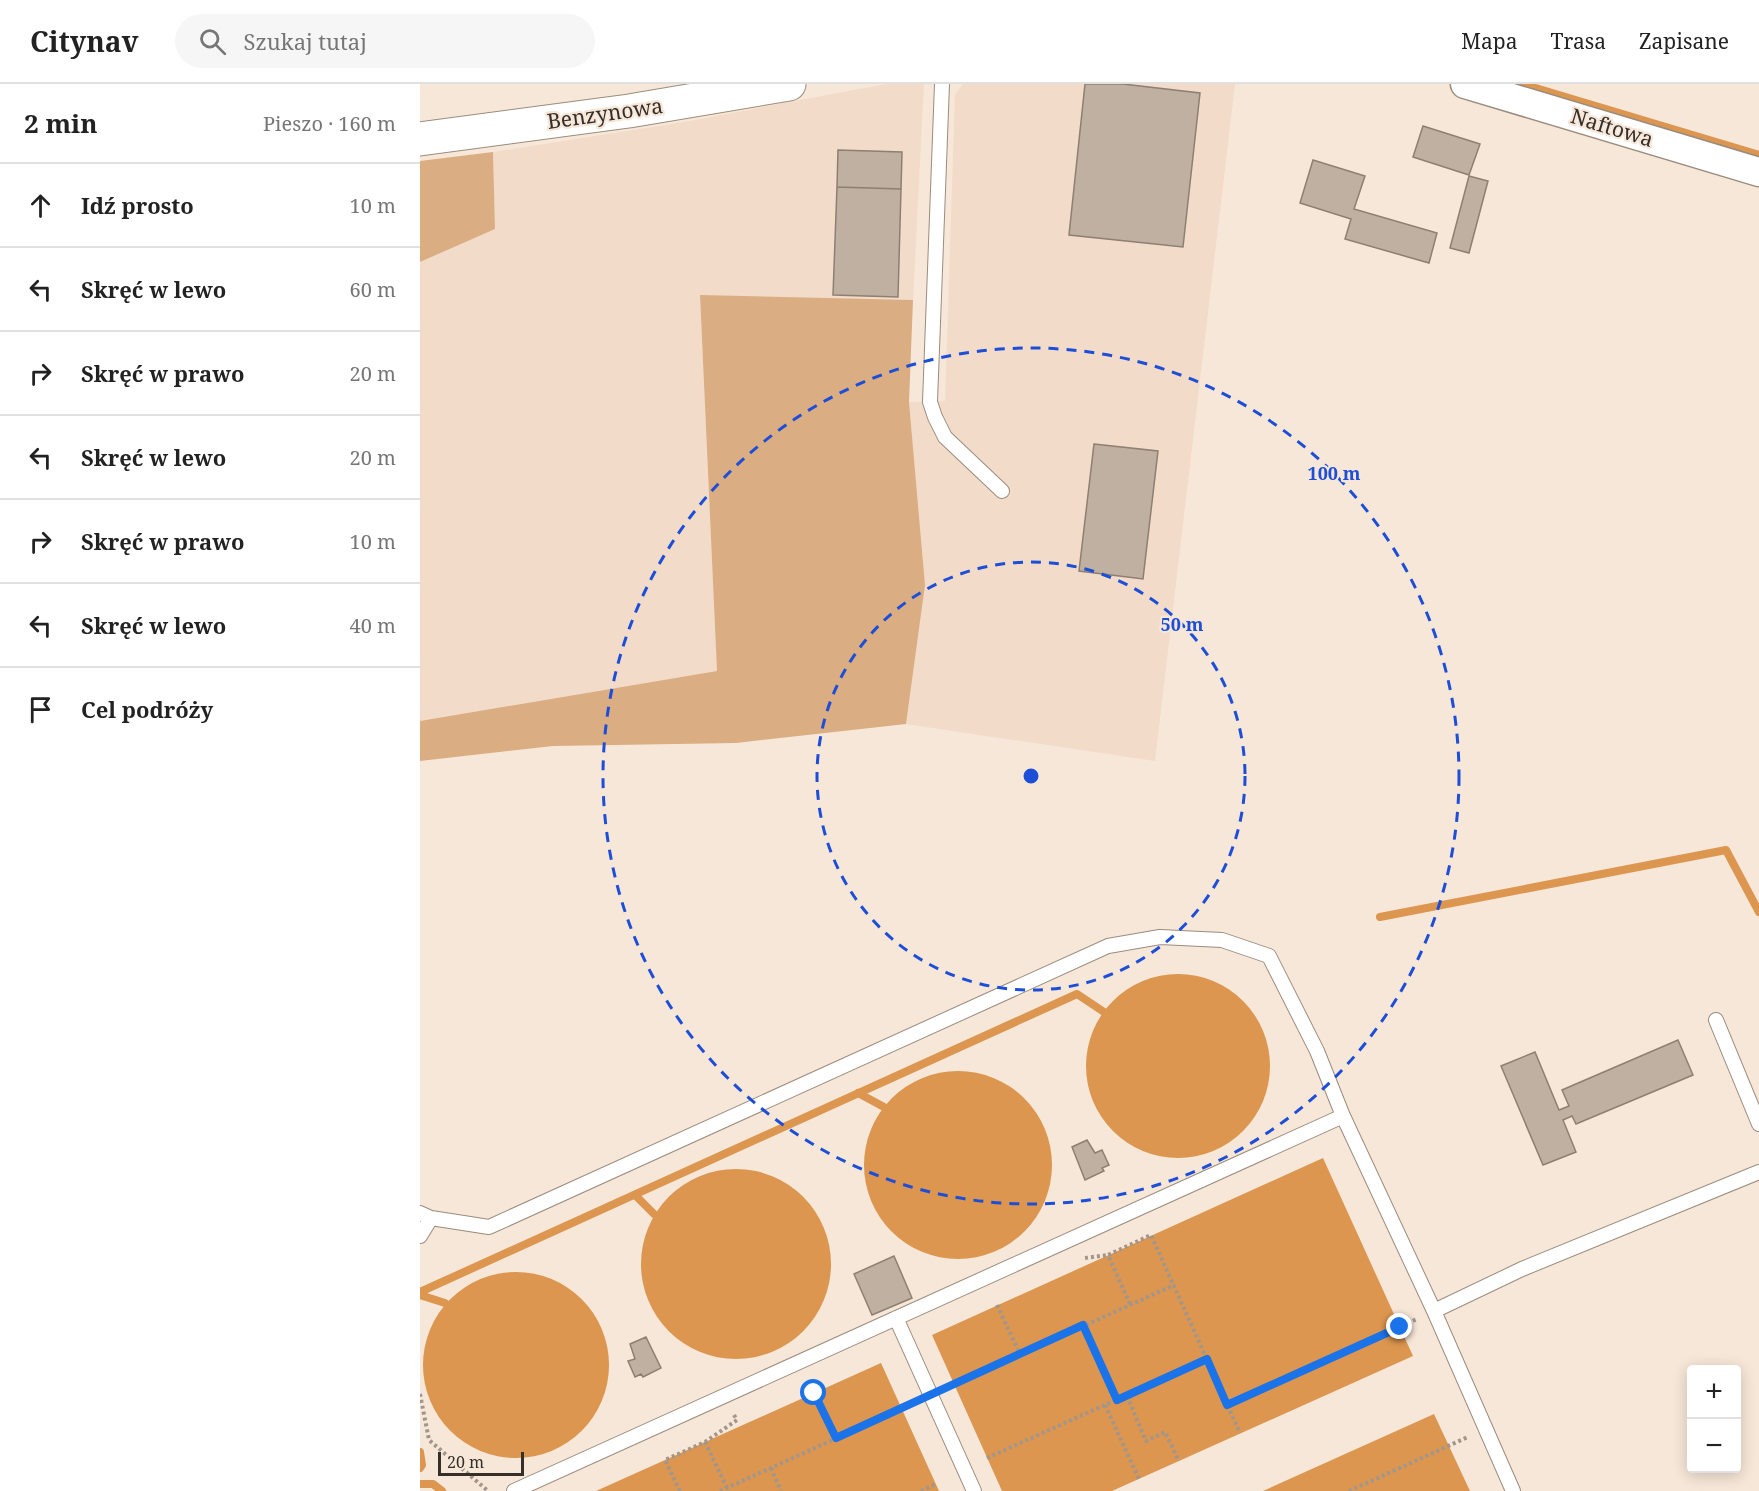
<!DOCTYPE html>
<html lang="pl">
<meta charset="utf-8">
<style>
body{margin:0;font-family:"Noto Serif",serif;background:#f6f6f6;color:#222}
.controls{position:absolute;right:18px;bottom:18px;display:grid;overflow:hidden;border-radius:6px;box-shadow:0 3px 15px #0003}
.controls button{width:54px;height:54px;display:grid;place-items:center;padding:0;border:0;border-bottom:2px solid #e0e0e0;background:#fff;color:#222;font:30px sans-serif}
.scale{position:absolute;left:18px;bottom:15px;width:86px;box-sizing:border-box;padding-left:6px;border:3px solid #352e29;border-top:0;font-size:16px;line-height:21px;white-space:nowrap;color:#352e29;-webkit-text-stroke:4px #f7e7d8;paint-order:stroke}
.stop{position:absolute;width:18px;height:18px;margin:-14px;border:4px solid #1a73e8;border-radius:50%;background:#fff}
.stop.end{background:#1a73e8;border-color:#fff;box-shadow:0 2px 6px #0008}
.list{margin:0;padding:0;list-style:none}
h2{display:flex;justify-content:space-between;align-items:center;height:78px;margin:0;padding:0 24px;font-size:26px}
h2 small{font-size:20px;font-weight:400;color:#767676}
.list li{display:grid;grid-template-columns:39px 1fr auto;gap:18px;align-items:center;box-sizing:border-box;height:84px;padding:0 24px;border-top:2px solid #e0e0e0}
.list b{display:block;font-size:22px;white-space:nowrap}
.list em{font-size:20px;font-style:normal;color:#767676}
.icon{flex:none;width:33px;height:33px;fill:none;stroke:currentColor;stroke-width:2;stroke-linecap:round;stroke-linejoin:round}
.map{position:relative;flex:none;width:1339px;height:1407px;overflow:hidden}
header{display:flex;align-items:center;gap:36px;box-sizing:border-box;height:84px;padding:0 30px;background:#fff;border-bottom:2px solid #e0e0e0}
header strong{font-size:28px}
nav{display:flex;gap:33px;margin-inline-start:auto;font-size:21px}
.search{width:420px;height:54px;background:#f6f6f6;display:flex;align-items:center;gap:15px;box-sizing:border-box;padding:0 21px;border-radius:33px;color:#767676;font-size:22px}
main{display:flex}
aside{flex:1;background:#fff}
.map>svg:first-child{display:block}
</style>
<header>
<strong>Citynav</strong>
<div class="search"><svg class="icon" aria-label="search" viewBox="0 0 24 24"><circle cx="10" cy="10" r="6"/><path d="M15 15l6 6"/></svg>Szukaj tutaj</div>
<nav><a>Mapa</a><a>Trasa</a><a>Zapisane</a></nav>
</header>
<main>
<aside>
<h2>2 min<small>Pieszo · 160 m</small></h2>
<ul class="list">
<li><svg class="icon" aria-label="ahead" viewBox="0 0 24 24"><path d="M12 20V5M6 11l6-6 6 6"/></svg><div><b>Idź prosto</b></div><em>10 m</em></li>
<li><svg class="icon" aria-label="left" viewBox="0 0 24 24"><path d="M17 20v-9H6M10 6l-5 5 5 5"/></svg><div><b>Skręć w lewo</b></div><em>60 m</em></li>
<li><svg class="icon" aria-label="right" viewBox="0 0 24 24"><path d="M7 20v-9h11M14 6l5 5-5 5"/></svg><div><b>Skręć w prawo</b></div><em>20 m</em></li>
<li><svg class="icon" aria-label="left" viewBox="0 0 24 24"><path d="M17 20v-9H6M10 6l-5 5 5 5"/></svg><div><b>Skręć w lewo</b></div><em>20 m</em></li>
<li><svg class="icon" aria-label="right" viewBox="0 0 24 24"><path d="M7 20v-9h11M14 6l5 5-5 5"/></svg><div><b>Skręć w prawo</b></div><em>10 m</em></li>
<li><svg class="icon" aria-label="left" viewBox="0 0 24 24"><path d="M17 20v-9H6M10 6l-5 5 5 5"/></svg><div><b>Skręć w lewo</b></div><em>40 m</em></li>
<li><svg class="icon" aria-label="arrive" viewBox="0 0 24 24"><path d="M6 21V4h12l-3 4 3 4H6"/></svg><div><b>Cel podróży</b></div></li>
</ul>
</aside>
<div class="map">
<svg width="1339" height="1407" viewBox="0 0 1339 1407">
<rect width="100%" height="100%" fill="#f7e7d8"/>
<path fill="#f2dbc8" d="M 466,0 L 504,0 L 493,216 L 280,212 L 297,587 L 0,637 L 0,178 L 75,145 L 73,68 L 264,38 Z
M 543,0 L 815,0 L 735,677 L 486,640 L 505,501 L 489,318 L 525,317 L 535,10 Z"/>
<path fill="#daad82" d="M 73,68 L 75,145 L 0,178 L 0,77 Z
M 280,211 L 493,216 L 489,318 L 505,501 L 486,640 L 316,659 L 133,662 L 0,677 L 0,637 L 297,587 Z"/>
<path fill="#dc964f" d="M666 982a92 92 0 1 1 184 0a92 92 0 1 1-184 0Z
M444 1081a94 94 0 1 1 188 0a94 94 0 1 1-188 0Z
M 903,1074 L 993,1272 L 692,1407 L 582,1407 L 512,1251 Z
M221 1180a95 95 0 1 1 190 0a95 95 0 1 1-190 0Z
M3 1281a93 93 0 1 1 186 0a93 93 0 1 1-186 0Z
M 461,1279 L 519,1407 L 176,1407 Z
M 1014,1330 L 1050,1407 L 843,1407 Z"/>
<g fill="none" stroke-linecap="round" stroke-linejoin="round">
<path stroke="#dc964f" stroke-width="8" d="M 1102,0 L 1339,71
M 960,833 L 1306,766 L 1339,828
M 438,1009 L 464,1023
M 215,1111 L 234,1130
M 0,1208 L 657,910 L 684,928
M 0,1211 L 25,1219
M 0,1368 L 2,1381 L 0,1384
M 0,1400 L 13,1400 L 22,1407"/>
</g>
<path fill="#bfb0a2" stroke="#8d7f72" stroke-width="1.5" d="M 665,0 L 703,0 L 780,9 L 763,163 L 649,151 Z
M 1003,42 L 1060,60 L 1049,91 L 993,73 Z
M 418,66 L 482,68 L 481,105 L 417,103 Z
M 893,76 L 945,92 L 934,125 L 1017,149 L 1009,179 L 925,155 L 931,135 L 880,119 Z
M 1049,92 L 1068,97 L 1049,169 L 1030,164 Z
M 417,103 L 481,105 L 478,213 L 413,211 Z
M 674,360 L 738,367 L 723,495 L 659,487 Z
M 1258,956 L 1273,991 L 1156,1040 L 1152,1032 L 1143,1036 L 1156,1068 L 1123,1081 L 1081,982 L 1115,968 L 1139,1026 L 1149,1022 L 1142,1006 Z
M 667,1056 L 675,1069 L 682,1066 L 689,1081 L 682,1084 L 684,1087 L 665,1096 L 652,1063 Z
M 474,1172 L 492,1214 L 452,1231 L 434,1190 Z
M 226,1253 L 241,1284 L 223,1293 L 221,1290 L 215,1293 L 208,1277 L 215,1275 L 210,1260 Z"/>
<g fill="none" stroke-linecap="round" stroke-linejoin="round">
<defs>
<path id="lane" d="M 522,0 L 510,318 L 515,333 L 525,353 L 582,407
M 1296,936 L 1339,1040
M 0,1129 L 11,1134 L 69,1143 L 688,862 L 740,853 L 802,856 L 849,872 L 897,967 L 923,1032 L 1014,1227 L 1093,1407
M 0,1152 L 11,1134
M 1014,1227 L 1102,1185 L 1339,1088
M 476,1234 L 554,1407
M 94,1407 L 923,1032"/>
<path id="street" d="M 1045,0 L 1339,88"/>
<path id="secondary" d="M 0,55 L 209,27 L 369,0"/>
</defs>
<use href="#lane" stroke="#9b8c7e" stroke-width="16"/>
<use href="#street" stroke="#9b8c7e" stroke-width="31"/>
<use href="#secondary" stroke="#9b8c7e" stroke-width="35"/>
<path stroke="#a2968c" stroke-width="4" stroke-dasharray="3 3" stroke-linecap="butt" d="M 665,1174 L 688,1171
M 710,1220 L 688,1171 L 731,1151 L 820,1349
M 577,1221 L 600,1270
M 663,1241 L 697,1316
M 394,1309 L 416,1354
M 0,1310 L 9,1356 L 68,1407
M 707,1312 L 726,1357 L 745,1348 L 759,1377
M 685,1321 L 719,1395
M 807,1321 L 997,1235
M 285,1358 L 307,1404
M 567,1374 L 787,1275
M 351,1384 L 361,1407
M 260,1407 L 245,1376 L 285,1358 L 317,1336 L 314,1331
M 501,1407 L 516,1400
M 929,1407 L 1048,1353"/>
<use href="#lane" stroke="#fff" stroke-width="14"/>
<use href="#street" stroke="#fff" stroke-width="28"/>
<use href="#secondary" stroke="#fff" stroke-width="33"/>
<path stroke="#a2968c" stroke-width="4" stroke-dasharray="3 3" stroke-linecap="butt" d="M 300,1407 L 754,1201"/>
</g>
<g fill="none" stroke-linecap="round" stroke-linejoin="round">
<path stroke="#1a73e8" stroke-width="8" d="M 394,1309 L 416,1354 L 663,1241 L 697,1316 L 787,1275 L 807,1321 L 980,1243"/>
</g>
<g fill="none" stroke="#1d4ed8" stroke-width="3" stroke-dasharray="10 8">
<circle cx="611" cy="692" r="214"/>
<circle cx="611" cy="692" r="428"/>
</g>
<g text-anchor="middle" stroke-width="4.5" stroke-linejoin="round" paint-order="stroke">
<g font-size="21" fill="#352e29" stroke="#f7e7d8">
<text transform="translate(185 30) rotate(-8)" y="7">Benzynowa</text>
<text transform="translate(1192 44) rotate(17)" y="7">Naftowa</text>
</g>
</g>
<circle cx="611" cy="692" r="9" fill="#1d4ed8" stroke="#f7e7d8" stroke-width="3"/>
<g font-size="18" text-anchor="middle" font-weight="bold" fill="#1d4ed8" stroke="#f7e7d8" stroke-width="4.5" stroke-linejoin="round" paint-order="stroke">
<text x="914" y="396">100 m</text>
<text x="762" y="547">50 m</text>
</g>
</svg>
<div class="controls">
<button>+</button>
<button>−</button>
</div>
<div class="scale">20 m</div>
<div class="stop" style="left:394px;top:1309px"></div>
<div class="stop end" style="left:980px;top:1243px"></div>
</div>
</main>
